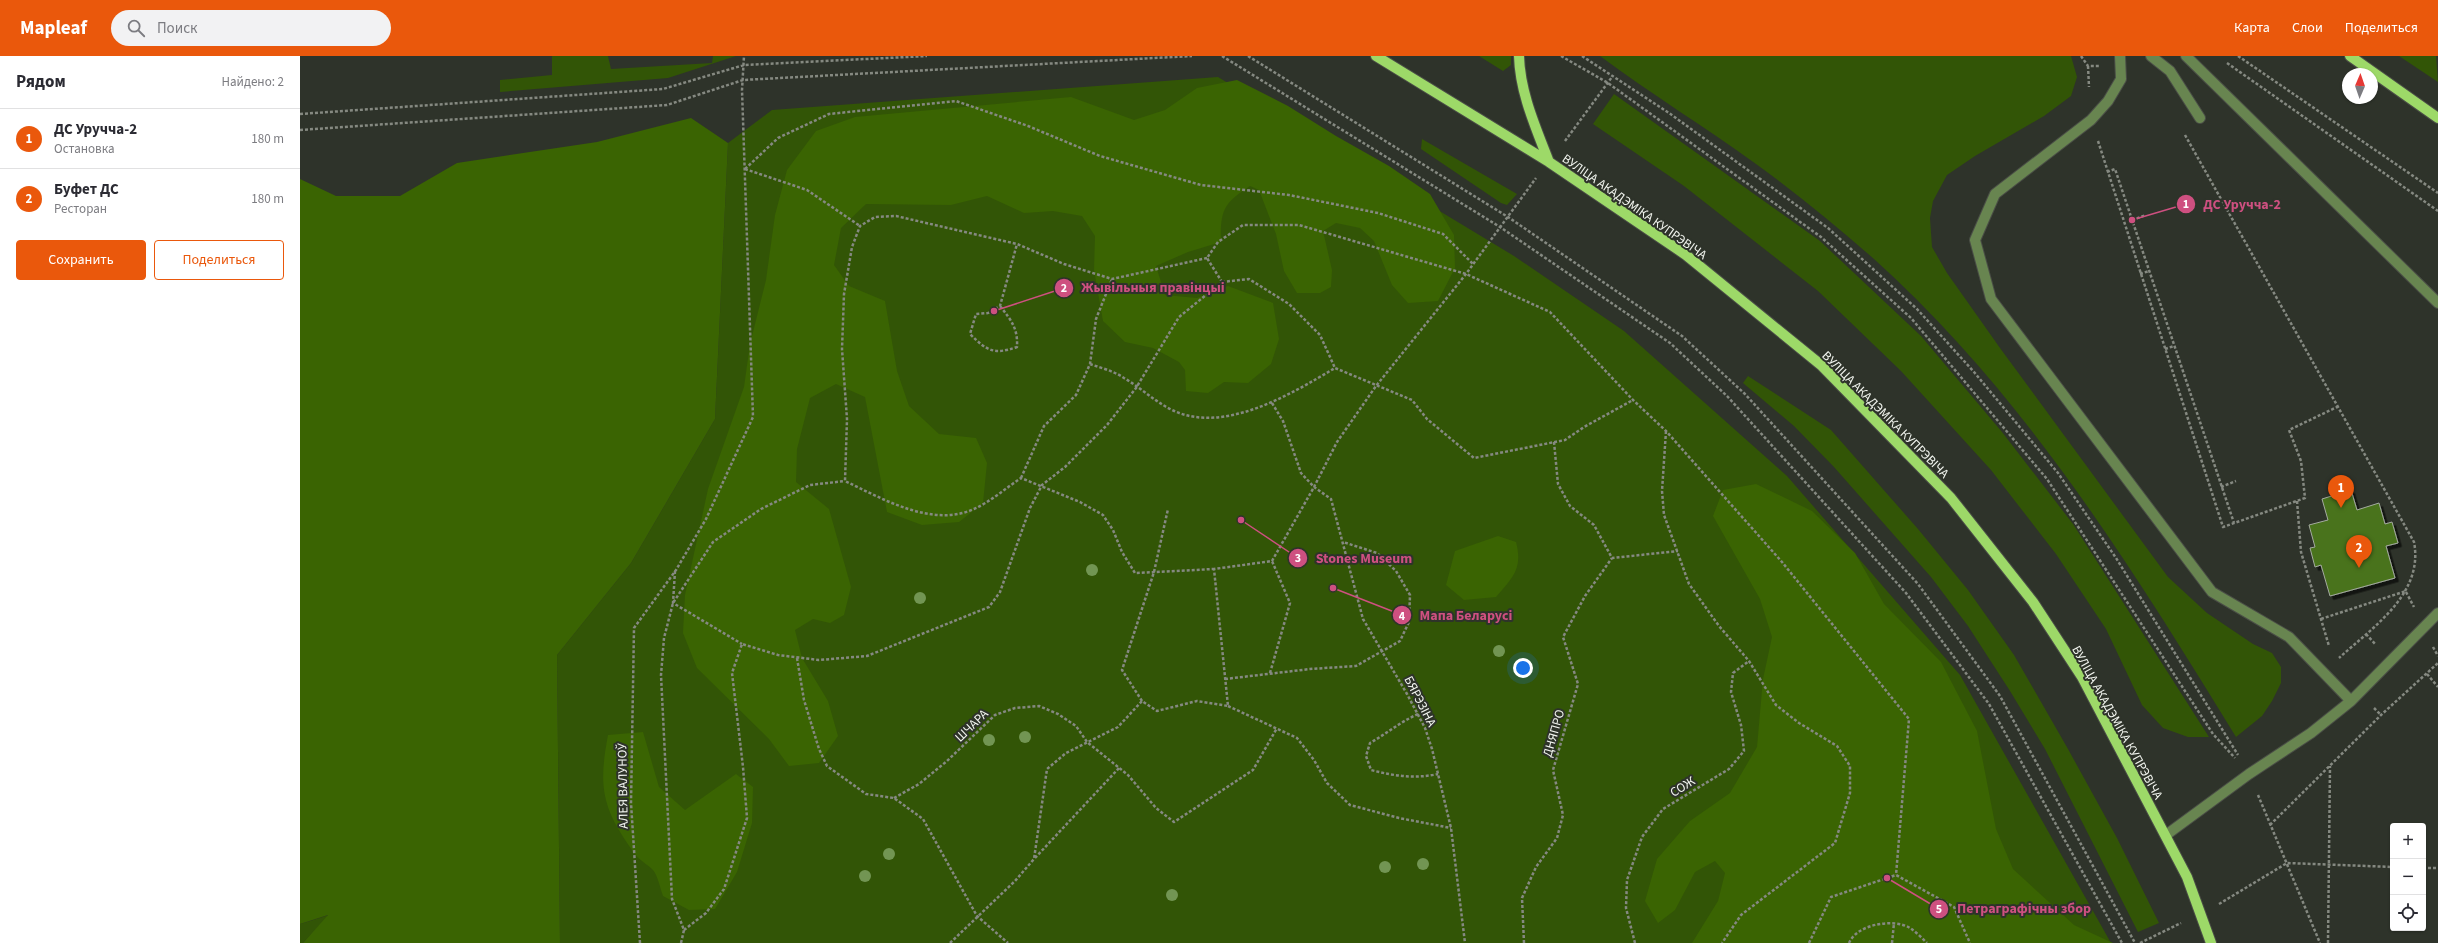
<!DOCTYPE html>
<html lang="ru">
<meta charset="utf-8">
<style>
body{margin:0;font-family:"Source Sans 3",sans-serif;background:#f2f2f3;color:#2b2b33}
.controls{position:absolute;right:12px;bottom:12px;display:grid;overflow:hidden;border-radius:4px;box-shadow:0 1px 3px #0004}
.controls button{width:36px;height:36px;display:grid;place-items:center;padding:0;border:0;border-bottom:1px solid #e1e1e2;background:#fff;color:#2b2b33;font:20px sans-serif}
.compass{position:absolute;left:2042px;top:12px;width:36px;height:36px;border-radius:50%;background:#fff;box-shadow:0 1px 3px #0004;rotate:2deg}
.you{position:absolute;left:1223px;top:612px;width:14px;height:14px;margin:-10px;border:3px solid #fff;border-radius:50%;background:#1a73e8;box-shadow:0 0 0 6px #1a73e833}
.badge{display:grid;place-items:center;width:26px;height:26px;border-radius:50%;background:#ea580c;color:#fff;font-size:13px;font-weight:700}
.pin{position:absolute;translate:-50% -33px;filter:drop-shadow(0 1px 2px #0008)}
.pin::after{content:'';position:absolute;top:21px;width:14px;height:12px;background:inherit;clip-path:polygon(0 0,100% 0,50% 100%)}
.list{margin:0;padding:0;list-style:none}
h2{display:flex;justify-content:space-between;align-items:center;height:52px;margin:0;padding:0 16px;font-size:17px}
h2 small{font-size:13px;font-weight:400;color:#7c7c81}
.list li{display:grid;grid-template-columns:26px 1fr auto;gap:12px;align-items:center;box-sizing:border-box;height:60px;padding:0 16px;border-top:1px solid #e1e1e2}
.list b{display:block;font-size:15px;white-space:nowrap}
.list p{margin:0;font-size:13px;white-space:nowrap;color:#7c7c81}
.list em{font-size:13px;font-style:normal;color:#7c7c81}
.actions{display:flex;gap:8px;padding:12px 16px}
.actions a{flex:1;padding:9px 0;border:1px solid #ea580c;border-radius:4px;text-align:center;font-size:14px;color:#ea580c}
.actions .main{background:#ea580c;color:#fff}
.icon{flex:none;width:22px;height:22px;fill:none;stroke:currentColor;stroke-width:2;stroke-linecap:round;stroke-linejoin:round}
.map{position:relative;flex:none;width:2138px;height:887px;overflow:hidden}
header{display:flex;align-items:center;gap:24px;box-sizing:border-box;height:56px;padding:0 20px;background:#ea580c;color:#fff}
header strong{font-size:19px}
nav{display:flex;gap:22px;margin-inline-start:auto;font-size:14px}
.search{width:280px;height:36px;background:#f2f2f3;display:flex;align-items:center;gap:10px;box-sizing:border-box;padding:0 14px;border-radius:22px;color:#7c7c81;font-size:15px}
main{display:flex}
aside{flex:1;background:#fff}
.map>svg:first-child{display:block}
</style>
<header>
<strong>Mapleaf</strong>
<div class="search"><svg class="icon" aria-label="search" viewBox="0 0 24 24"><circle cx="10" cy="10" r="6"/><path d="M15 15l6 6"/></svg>Поиск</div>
<nav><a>Карта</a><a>Слои</a><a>Поделиться</a></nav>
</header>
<main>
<aside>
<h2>Рядом<small>Найдено: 2</small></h2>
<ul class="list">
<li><span class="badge">1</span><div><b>ДС Уручча-2</b><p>Остановка</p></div><em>180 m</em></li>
<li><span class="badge">2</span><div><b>Буфет ДС</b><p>Ресторан</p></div><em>180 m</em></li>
</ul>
<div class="actions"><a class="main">Сохранить</a><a>Поделиться</a></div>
</aside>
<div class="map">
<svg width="2138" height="887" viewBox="0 0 2138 887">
<defs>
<filter id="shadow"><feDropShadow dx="3.5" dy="3.5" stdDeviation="0" flood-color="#0009"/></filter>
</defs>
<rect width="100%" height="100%" fill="#2e332a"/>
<path fill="#325506" d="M 252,0 L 308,0 L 311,13 L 412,7 L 413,0 L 436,0 L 368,22 L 200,36 L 200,24 L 252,19 Z
M 1179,0 L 1211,0 L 1211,9 L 1203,15 Z
M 1300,0 L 1771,0 L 1777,21 L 1771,40 L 1744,60 L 1675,100 L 1647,119 L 1633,145 L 1630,162 L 1632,191 L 1647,217 L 1700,292 L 1868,521 L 1907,557 L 1953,588 L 1972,597 L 1981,611 L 1981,627 L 1972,645 L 1962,660 L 1936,681 C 1831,510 1724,338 1574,203 C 1536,170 1496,137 1456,108 C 1405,71 1351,38 1300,0 Z
M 2099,0 L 2136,0 L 2138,26 Z
M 918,21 L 1214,200 L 1324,275 L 1487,420 L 1660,619 L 1811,887 L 260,887 L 257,599 L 331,507 L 415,363 L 428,87 L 472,54 Z
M 1314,38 L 1520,185 L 1621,280 L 1702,376 L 1773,468 L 1909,681 L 1888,681 L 1863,672 L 1842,649 L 1806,573 L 1756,498 L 1691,414 L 1601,315 L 1518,235 L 1384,130 L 1293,68 Z
M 1122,83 L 1217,138 L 1207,149 L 1201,147 L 1121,93 Z
M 1448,320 L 1531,374 L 1618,473 L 1668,534 L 1714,599 L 1768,693 L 1817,782 L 1859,867 L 1838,876 L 1745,693 L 1710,635 L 1668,570 L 1631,521 L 1534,411 L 1494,370 L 1443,327 Z
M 29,859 L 3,887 L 0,887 L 0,868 Z"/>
<path fill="#3a6402" d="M 937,24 L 988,50 L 1036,80 L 1089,110 L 1130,138 L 1154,179 L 1155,212 L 1138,245 L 1108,247 L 1092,229 L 1074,185 L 1060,172 L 1036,167 L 1023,175 L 1032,214 L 1031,231 L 1020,237 L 997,237 L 984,215 L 976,178 L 959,134 L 950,130 C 924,147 920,154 921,186 L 888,196 L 856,210 L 865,239 L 897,242 L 928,230 L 973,247 L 979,283 L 971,308 L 948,327 L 924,326 L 908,337 L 886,335 L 885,314 L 879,306 L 853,292 L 825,286 L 803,265 L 794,214 L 795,180 L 782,160 L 753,155 L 724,157 L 687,140 L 651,149 L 566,148 L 541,172 L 534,209 L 549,230 L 585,245 L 597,315 L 609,350 L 639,378 L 676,382 L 687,407 L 683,447 L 659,466 L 622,469 L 587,456 L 565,341 L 536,328 L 510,342 L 497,393 L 496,426 L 529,453 L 551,531 L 544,559 L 530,567 L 513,563 L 495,574 L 502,602 L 528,645 L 538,680 L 519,707 L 489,710 L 469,683 L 397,612 L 383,577 L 385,539 L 408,433 L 444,331 L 450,288 L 466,224 L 475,159 L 487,114 L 516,75 L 555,61 L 771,41 L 834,64 L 865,54 L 897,32 Z
M 391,62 L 428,87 L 415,363 L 331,507 L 257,599 L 260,887 L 3,887 L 28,859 L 0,868 L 0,123 L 36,140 L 100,140 L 157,107 L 297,86 Z
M 1456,428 L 1512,455 L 1555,497 L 1584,548 L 1641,606 L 1677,675 L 1696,773 L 1713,813 L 1774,869 L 1813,887 L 1392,887 L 1418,845 L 1425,817 L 1415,805 L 1395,816 L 1375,854 L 1358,867 L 1345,845 L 1357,803 L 1390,765 L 1430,737 L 1457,691 L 1463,623 L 1472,581 L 1460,543 L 1413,460 L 1423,434 Z
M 1198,480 L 1216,486 C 1223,513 1213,521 1196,541 L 1164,544 L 1146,529 L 1155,495 Z
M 343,676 L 359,731 L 385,754 L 436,718 L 453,731 L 452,767 L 437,816 L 415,853 L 389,854 L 363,840 C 360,832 358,820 353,814 C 347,808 339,804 335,798 C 302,753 298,732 308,679 Z"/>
<path fill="#48731a" stroke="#a4aba0" filter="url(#shadow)" d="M 2051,434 L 2057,454 L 2079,447 L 2085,468 L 2092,466 L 2098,487 L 2086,490 L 2095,522 L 2030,540 L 2021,509 L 2015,511 L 2010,492 L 2015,491 L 2009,469 L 2028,464 L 2022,443 Z"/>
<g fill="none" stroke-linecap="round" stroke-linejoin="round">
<defs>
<path id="minor" d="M 1820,0 L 1821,23 L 1808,45 L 1791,64 L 1695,138 L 1675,184 L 1691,243 L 1912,536 L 1989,581 L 2051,645
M 1851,0 L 1870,15 L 1900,62
M 1886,0 L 2138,247
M 1866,779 L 1949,718 L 2011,677 L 2051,645 L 2138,557"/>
<path id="major" d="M 1076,0 L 1249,106 L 1386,199 L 1521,309 L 1651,442 L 1733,546 L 1782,621 L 1887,821 L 1911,887
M 1219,0 C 1220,37 1236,72 1249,106
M 2050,0 L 2138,62"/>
</defs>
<use href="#minor" stroke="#4a4e46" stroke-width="12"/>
<use href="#major" stroke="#4a4e46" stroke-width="12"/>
<path stroke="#858981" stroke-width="2.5" stroke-dasharray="3 2" stroke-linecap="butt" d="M 922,0 L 1200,171 L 1370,287 L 1427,340 L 1606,537 L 1689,648 L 1822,887
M 948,0 L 1208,161 L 1382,280 L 1445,338 L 1618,528 L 1700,640 L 1835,887
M 1261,0 L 1308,27 L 1521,181 L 1611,262 L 1747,423 L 1913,678 L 1935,702
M 1282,0 L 1369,57 L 1528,172 L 1617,253 L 1674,316 L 1758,417 L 1816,502 L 1938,699
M 1781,0 L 1788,10 L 1799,10
M 1938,0 L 2138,137
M 1927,7 L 2138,155
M 1788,10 L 1789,31
M 0,58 L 363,33 L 444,9 L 627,0
M 0,74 L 367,49 L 443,24 L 892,0
M 1885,79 L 2114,486 C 2124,538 2073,571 2039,602
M 1265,85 L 1312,21
M 1798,85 L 1923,471 L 2005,442 L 2001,405 L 1989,374 L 2037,351
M 445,113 L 478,82 L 529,58 L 656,45 L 728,70 L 800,100 L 901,129 L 989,139 L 1078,157 L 1143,178 L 1173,208
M 445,113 L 507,134 L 560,170
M 1807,116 L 1815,113 L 1934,467
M 1832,164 L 1846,159
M 907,202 L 812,223 L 764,208 L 717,188 L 596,160 L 575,161 L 560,170 L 552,191 L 544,238 L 542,293 L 547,363 L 545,425 C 583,443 632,472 674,453 C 690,446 706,432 721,422 L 780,446 L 803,459 L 813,474 L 822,496 L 835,517 L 914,513
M 1840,218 L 1849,215
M 922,226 L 949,223 L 989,248 L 1020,279 L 1035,312
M 700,250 C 711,264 718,272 717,291 C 694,299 687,295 670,278 L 676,258 L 688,257 L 700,250 L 717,188
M 1865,293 L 1874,290
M 790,308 C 801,312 814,315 824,322 C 841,332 854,345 872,354 C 924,379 991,338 1035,312 L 1112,344 L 1127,363 L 1174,402 L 1265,384 L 1284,371 L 1333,344
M 972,347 L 983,365 L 1001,417 L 1014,431 L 1031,443 L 1063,563 L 1107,638 L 1125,672 L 1132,693 L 1151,772 L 1165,887
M 1366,375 L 1362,435 L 1364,459 L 1389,528 L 1419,570 L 1449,605 L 1476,649 L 1499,667 L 1537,690 L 1550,710 L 1550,737 L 1535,787 L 1441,859 L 1422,887
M 1254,386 L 1258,428 L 1270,450 L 1294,469 L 1312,502 L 1378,495
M 721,422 L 744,370 L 776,339 L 790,308 L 796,263 L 812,223
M 1921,431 L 1936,425
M 1997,445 L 2001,496 L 2029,590
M 375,515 L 373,547 L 442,588
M 2106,536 L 2114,551
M 2021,563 L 2106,535
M 2066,578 L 2076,589
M 2133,591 L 2138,600
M 497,602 L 504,644 L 519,693 L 527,710 L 566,738 L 594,742 L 623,763 L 677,860 L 708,887
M 970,617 L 990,547 L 972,505
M 2127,618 L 2138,631
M 925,623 L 1010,613 L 1056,610 L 1100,585 L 1109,566 L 1110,539 L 1096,515 L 1077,497 L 1043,486
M 842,645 L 822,614 L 854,516 L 868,453
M 928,650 L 997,682 L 1014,704 L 1027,727 L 1050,749 L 1099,762 L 1151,772
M 2074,652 L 2081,659
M 1118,658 C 1100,666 1086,678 1070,687 L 1066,700 L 1071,714 C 1094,720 1115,723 1138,718
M 1958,739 L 2020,887
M 594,742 L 619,728 L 647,705 L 695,659 L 715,652 L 739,650 L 758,658 L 776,670 L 787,686 L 828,719 L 856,752 L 874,766 L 953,714 L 977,672
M 1970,769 L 2081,659 L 2138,607
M 735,802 L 819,712
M 2123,812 L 2138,812
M 1919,848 L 1987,807 L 2093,811
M 384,874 L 406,857 L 424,833 L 447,762 L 443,711 L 432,617 L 442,588 L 478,599 L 519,604 L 567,600 L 689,551 L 700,536 L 730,452 L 742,429 L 765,411 L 807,369 L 836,332 L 879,261 L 922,226 L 907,202 L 918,186 L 943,169 L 999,169 L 1166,218 L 1250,256 L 1333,344 L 1366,375 L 1482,506 L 1609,663 L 1596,819
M 340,887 L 331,747 L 334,572 L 376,514 L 406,463 L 453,361 L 442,34 L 444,0
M 381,887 L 384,874 L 372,843 L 361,619 L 364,582 L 373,547 L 413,486 L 461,453 L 510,429 L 545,425
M 650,887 L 715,825 L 734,803 L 747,713 L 766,697 L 818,671 L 842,645 L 857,655 L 897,645 L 928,650 L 914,513 L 972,505 L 1014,431 L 1037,386 L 1076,330 L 1166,218 L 1236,122
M 1224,887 L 1222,842 L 1236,811 L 1257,782 L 1263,759 L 1253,714 L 1278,628 L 1263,581 L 1285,540 L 1312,502
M 1335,887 L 1326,852 L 1327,824 L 1342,781 L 1363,753 L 1429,713 L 1444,695 L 1441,669 L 1431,636 L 1433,617 L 1449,605
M 1509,887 L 1531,841 L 1596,819 L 1654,851 L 1670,887
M 1549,887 C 1557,868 1594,862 1610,872 C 1616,876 1622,882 1627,887
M 1592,887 L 1594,867
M 1840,887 L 1881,867
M 2028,887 L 2030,710"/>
<use href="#minor" stroke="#688550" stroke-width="10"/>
<use href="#major" stroke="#9dd968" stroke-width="10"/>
</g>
<g fill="#729553">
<circle cx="792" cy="514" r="6"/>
<circle cx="620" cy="542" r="6"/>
<circle cx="1199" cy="595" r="6"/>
<circle cx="725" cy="681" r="6"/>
<circle cx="689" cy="684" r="6"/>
<circle cx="589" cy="798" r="6"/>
<circle cx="1123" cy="808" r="6"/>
<circle cx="1085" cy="811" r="6"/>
<circle cx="565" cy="820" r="6"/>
<circle cx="872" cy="839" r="6"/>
</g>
<g text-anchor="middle" stroke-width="4" stroke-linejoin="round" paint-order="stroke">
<g font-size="13" fill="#f3f6f0" stroke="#2e332a">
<text transform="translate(1335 150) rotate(35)" y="5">ВУЛІЦА АКАДЭМІКА КУПРЭВІЧА</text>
<text transform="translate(1586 358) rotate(45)" y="5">ВУЛІЦА АКАДЭМІКА КУПРЭВІЧА</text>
<text transform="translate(1121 645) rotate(63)" y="5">БЯРЭЗІНА</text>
<text transform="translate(1818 666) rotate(61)" y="5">ВУЛІЦА АКАДЭМІКА КУПРЭВІЧА</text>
<text transform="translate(671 669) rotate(-44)" y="5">ШЧАРА</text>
<text transform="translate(1253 677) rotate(-74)" y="5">ДНЯПРО</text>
<text transform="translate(322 730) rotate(-91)" y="5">АЛЕЯ ВАЛУНОЎ</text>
<text transform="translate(1382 730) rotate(-32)" y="5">СОЖ</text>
</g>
</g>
<path fill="none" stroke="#ce5080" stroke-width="1.5" d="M1832 164L1886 148M694 255L764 232M941 464L998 502M1033 532L1102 559M1587 822L1639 853"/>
<g fill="#ce5080" stroke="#2e332a" stroke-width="1.5">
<circle cx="1832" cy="164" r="4"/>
<circle cx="694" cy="255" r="4"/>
<circle cx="941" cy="464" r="4"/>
<circle cx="1033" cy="532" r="4"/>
<circle cx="1587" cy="822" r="4"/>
<circle cx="1886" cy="148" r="10"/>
<circle cx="764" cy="232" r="10"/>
<circle cx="998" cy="502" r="10"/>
<circle cx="1102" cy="559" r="10"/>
<circle cx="1639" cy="853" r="10"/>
</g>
<g font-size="12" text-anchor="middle" font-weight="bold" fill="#fff">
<text x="1886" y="152">1</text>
<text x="764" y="236">2</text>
<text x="998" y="506">3</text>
<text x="1102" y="564">4</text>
<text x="1639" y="857">5</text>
</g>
<g font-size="14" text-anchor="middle" font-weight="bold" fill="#ce5080" stroke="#2e332a" stroke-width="4" stroke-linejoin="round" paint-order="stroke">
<text x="1942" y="153">ДС Уручча-2</text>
<text x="853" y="236">Жывільныя правінцыі</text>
<text x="1064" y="507">Stones Museum</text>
<text x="1166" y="564">Мапа Беларусі</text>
<text x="1724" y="857">Петраграфічны збор</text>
</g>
</svg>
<div class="controls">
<button>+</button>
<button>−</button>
<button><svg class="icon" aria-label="locate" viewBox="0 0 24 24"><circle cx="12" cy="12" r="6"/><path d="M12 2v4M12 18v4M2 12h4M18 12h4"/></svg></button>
</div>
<svg class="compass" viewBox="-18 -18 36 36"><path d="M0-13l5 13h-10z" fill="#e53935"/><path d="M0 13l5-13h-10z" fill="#7c7c81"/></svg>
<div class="you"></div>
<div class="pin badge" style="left:2041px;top:452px">1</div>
<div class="pin badge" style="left:2059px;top:512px">2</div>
</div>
</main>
